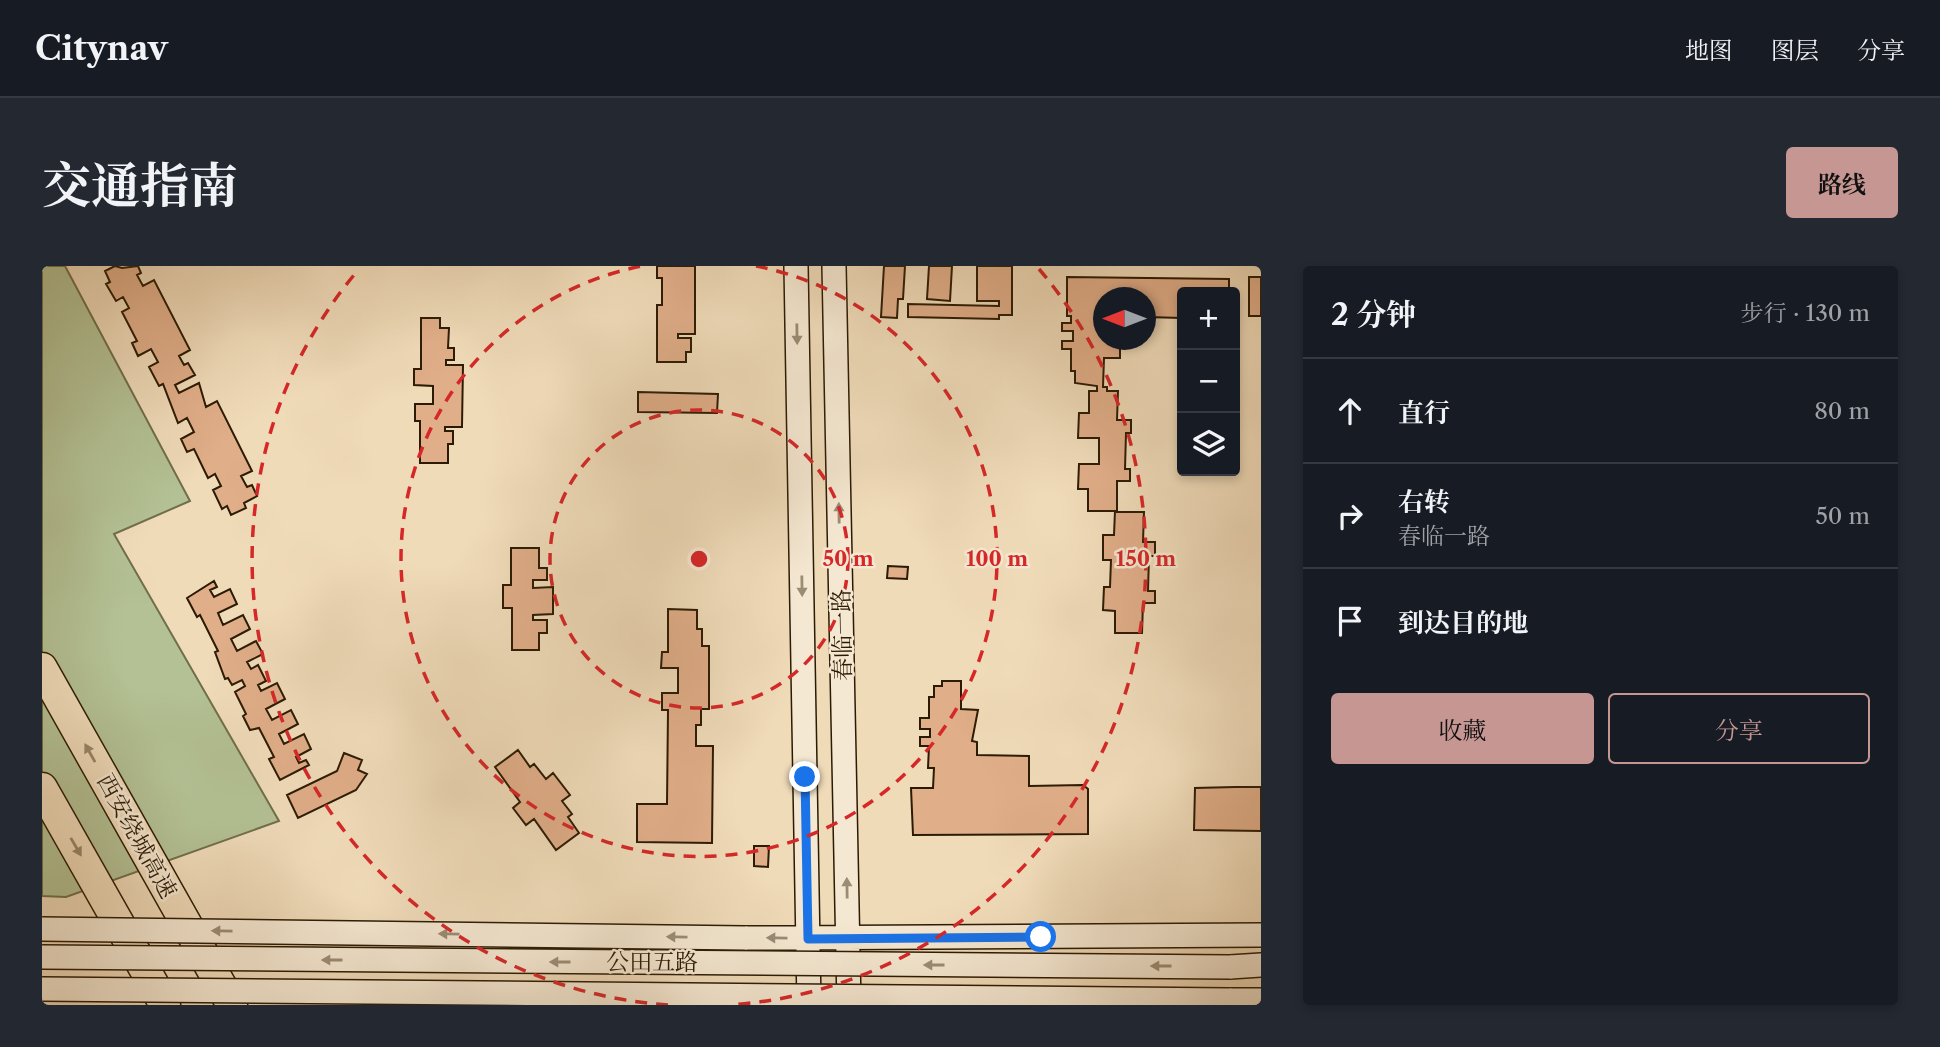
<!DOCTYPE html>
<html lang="zh">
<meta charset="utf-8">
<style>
body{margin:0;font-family:"Libre Caslon Text","Noto Serif SC",serif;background:#242831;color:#f1f3f6}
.controls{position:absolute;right:21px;top:21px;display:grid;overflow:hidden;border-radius:7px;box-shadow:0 4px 10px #0003}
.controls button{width:63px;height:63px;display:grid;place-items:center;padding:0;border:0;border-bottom:2px solid #363941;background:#171b24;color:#f1f3f6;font:35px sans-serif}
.compass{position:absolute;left:1051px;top:21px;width:63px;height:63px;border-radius:50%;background:#171b24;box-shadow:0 4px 10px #0003;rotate:270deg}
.stop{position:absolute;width:21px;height:21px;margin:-16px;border:5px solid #1a73e8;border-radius:50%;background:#fff}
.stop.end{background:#1a73e8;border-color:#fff;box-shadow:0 2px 7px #0008}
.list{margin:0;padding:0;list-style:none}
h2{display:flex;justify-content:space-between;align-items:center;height:91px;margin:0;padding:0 28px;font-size:30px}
h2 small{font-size:23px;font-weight:400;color:#9ea1a6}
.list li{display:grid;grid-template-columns:46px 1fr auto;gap:21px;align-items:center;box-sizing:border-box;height:105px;padding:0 28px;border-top:2px solid #363941}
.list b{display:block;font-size:26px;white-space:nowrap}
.list p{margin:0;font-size:23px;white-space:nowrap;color:#9ea1a6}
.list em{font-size:23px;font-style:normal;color:#9ea1a6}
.actions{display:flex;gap:14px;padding:21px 28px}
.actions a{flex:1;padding:16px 0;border:2px solid #c59692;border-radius:7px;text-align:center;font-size:24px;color:#c59692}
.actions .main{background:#c59692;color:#111}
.icon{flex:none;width:38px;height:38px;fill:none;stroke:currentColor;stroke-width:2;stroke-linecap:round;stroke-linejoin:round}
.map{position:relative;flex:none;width:1219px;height:739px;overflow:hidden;border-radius:7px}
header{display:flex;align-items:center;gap:42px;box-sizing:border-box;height:98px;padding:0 35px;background:#171b24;border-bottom:2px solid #363941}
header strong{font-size:33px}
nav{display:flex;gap:38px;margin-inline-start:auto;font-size:24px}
.intro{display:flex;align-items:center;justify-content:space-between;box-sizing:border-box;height:168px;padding:0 42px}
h1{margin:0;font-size:49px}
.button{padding:18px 32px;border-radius:7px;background:#c59692;color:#111;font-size:24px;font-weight:700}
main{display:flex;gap:42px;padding:0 42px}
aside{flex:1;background:#171b24;border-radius:7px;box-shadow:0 4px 10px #0003}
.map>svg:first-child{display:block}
</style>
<header>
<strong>Citynav</strong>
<nav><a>地图</a><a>图层</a><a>分享</a></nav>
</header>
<div class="intro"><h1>交通指南</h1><a class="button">路线</a></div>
<main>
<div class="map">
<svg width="1219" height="739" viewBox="0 0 1219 739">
<rect width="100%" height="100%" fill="#f0dbb9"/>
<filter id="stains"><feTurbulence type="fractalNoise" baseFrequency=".00286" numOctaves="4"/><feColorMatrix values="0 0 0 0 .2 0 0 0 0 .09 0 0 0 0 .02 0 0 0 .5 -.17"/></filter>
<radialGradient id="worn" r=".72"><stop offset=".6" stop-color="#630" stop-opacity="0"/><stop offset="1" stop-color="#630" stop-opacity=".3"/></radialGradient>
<path fill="#b3c194" stroke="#706e4c" stroke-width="2" d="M 0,0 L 23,0 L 148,235 L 72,268 L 237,555 L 24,631 L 0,630 Z"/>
<path fill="#e0ae89" stroke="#2c1b04" stroke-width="2" d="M 73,0 L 80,2 L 96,0 L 99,7 L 95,9 L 101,20 L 112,14 L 148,84 L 137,90 L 142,99 L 146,97 L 153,109 L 133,119 L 137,127 L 157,117 L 164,141 L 175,135 L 210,205 L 199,210 L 205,221 L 210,219 L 215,230 L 202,237 L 204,242 L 189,249 L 185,240 L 180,243 L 171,224 L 179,220 L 173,208 L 166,212 L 152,183 L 145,186 L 139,173 L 152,166 L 145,152 L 136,157 L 121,118 L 117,120 L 107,101 L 116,96 L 109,83 L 96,90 L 90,77 L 95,75 L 80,46 L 87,42 L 81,31 L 74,35 L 64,18 L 68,16 L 63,5 Z
M 615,0 L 653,0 L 653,68 L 636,68 L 636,72 L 649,72 L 649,86 L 644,86 L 644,96 L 615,96 L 615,39 L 620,39 L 620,12 L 615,12 Z
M 842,0 L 863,0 L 861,33 L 856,33 L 855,52 L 839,51 Z
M 887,0 L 910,0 L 908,35 L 885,33 Z
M 935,0 L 970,0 L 970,49 L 957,49 L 957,53 L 866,51 L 866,38 L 957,40 L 957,35 L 935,35 Z
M 1025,11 L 1187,13 L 1187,26 L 1140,26 L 1140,52 L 1104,51 L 1104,32 L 1062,32 L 1062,74 L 1075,74 L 1075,80 L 1078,80 L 1078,92 L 1062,92 L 1061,121 L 1065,121 L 1065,125 L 1076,125 L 1075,154 L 1089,154 L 1089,167 L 1084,167 L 1083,203 L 1088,203 L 1088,215 L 1075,215 L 1075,246 L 1102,246 L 1101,276 L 1113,276 L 1113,290 L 1107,290 L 1106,325 L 1113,325 L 1113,337 L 1101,337 L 1100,367 L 1073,367 L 1073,345 L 1061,344 L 1062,321 L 1068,321 L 1069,294 L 1061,294 L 1061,269 L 1072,269 L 1073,245 L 1046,245 L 1046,223 L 1036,223 L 1037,198 L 1057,198 L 1057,172 L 1036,172 L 1037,147 L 1047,147 L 1047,125 L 1055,125 L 1055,120 L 1033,117 L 1033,105 L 1029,105 L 1029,83 L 1020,83 L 1020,75 L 1031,75 L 1031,65 L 1020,65 L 1020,57 L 1029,57 L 1029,50 L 1025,50 Z
M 1207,11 L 1219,11 L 1219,50 L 1207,50 Z
M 379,52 L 398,52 L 398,62 L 407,62 L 406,82 L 412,82 L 412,94 L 404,94 L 404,99 L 421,99 L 420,161 L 403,161 L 403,165 L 411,165 L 411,178 L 406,178 L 406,197 L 378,197 L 378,155 L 373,155 L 373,138 L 391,138 L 391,120 L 372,119 L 372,103 L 379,103 Z
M 596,126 L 676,128 L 675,147 L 596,146 Z
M 469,282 L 497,282 L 497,302 L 505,302 L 505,314 L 491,314 L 491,322 L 511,321 L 511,348 L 491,349 L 491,354 L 505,354 L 505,367 L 497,367 L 497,384 L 470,384 L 470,342 L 461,342 L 461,319 L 469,319 Z
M 846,300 L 866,301 L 865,313 L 845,312 Z
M 172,315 L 175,321 L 168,324 L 172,331 L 188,323 L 195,338 L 176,347 L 181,359 L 201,349 L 208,363 L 189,373 L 195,385 L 214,375 L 221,388 L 205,396 L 209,403 L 216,399 L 224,415 L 216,419 L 219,425 L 235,417 L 243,433 L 224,443 L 230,454 L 249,444 L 256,458 L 237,468 L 242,478 L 262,468 L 269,483 L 254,491 L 257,497 L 264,494 L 267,499 L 238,514 L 227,493 L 232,491 L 217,462 L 208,464 L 201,450 L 204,448 L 193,426 L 203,420 L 200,414 L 190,419 L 186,412 L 183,413 L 173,386 L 176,385 L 158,349 L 155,351 L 145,332 Z
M 626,343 L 655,344 L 655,363 L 660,363 L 660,380 L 667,380 L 667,443 L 659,443 L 659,459 L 654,459 L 654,480 L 671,480 L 670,577 L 595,576 L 595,538 L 625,538 L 626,444 L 620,444 L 620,427 L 636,427 L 636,402 L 619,402 L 620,386 L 626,386 Z
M 900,415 L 919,415 L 919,443 L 936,444 L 930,475 L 935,476 L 935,489 L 987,490 L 987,520 L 1041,519 L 1046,523 L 1046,568 L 871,569 L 869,522 L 891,522 L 892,502 L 886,502 L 887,480 L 878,480 L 878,471 L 888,471 L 888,463 L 878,463 L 878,452 L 887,452 L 887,431 L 892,431 L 892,420 L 900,420 Z
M 476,484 L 488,501 L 492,498 L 504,513 L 511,507 L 528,529 L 520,535 L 530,548 L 526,551 L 537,567 L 514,584 L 492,553 L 484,559 L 471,542 L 478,536 L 453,501 Z
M 302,487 L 320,494 L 316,504 L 325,508 L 314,524 L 256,552 L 245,529 L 295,505 Z
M 1193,521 L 1219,521 L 1219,565 L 1152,564 L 1153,522 Z
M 712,580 L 727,580 L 726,601 L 712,600 Z"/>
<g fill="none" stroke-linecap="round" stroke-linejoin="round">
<defs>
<path id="secondary" d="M 754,0 L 767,739
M 792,0 L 807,739
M 703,672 L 1219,669
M 1188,701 L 1219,699
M 1187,734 L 1219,734"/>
<path id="highway" d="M 0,402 L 190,739
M 0,522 L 123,739"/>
</defs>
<use href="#secondary" stroke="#2c1b04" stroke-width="26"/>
<use href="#highway" stroke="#2c1b04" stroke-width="33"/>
<use href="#secondary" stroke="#f5e8d2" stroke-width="23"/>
<use href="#highway" stroke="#f0dbb9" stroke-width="30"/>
<defs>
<path id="secondary-bridge" d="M 0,663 L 703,672
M 0,691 L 1188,701
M 0,723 L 1187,734"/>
</defs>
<use href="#secondary-bridge" stroke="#2c1b04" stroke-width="26" stroke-linecap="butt"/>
<use href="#secondary-bridge" stroke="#f5e8d2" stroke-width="23"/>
</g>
<defs><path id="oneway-solid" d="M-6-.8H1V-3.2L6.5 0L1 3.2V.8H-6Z" transform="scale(1.75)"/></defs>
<g fill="#9b8c75">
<use href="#oneway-solid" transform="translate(755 68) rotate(89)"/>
<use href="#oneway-solid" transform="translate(797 247) rotate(-91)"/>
<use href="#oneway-solid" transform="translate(760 320) rotate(89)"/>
<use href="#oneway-solid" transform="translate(805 622) rotate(-91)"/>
<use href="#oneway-solid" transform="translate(180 665) rotate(-179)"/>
<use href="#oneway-solid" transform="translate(407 668) rotate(-179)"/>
<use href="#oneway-solid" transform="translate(635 671) rotate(-179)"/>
<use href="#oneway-solid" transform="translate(735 672) rotate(-179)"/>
<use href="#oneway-solid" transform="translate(290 694) rotate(-180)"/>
<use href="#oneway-solid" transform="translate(518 696) rotate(-180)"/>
<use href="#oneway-solid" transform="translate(892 699) rotate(-180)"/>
<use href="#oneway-solid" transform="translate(1119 700) rotate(-180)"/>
</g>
<g fill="#988568">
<use href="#oneway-solid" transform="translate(48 487) rotate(-119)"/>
<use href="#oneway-solid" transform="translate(34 581) rotate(60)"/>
</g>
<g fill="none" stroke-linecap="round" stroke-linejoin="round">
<path stroke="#1a73e8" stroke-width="9" d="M 763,511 L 766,673 L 999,671"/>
</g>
<g fill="none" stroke="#d62828" stroke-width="3.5" stroke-dasharray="12 9">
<circle cx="657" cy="293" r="149"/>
<path d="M714 0A298 298 0 1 1 600 0"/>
<path d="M626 739A447 447 0 0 1 317 3M997 3A447 447 0 0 1 688 739"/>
</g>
<g text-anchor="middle" stroke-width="5" stroke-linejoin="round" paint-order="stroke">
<g font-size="23" fill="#2c1b04" stroke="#f5e8d2">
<text transform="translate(800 369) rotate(-91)" y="8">春临一路</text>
<text transform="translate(95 570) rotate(61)" y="8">西安绕城高速</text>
<text x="610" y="704">公田五路</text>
</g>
</g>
<circle cx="657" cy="293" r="10" fill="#d62828" stroke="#f5e8d2" stroke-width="3.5"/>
<g font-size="21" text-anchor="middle" font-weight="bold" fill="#d62828" stroke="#f5e8d2" stroke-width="5" stroke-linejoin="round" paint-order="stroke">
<text x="806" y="300">50 m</text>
<text x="955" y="300">100 m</text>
<text x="1104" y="300">150 m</text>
</g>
<rect width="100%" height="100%" filter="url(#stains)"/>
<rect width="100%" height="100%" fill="url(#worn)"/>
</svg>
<div class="controls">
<button>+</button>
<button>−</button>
<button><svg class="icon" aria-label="layers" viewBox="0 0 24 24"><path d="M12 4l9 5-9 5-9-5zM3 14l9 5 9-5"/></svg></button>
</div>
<svg class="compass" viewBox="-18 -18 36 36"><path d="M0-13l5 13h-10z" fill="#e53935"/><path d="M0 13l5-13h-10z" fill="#9ea1a6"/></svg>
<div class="stop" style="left:999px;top:671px"></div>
<div class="stop end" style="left:763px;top:511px"></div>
</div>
<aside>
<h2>2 分钟<small>步行 · 130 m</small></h2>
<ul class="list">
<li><svg class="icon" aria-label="ahead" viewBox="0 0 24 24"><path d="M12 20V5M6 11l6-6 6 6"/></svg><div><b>直行</b></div><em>80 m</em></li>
<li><svg class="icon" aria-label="right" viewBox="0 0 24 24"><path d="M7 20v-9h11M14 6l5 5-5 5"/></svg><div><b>右转</b><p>春临一路</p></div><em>50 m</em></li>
<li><svg class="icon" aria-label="arrive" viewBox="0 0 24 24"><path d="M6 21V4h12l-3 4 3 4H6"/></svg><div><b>到达目的地</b></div></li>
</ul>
<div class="actions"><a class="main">收藏</a><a>分享</a></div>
</aside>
</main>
